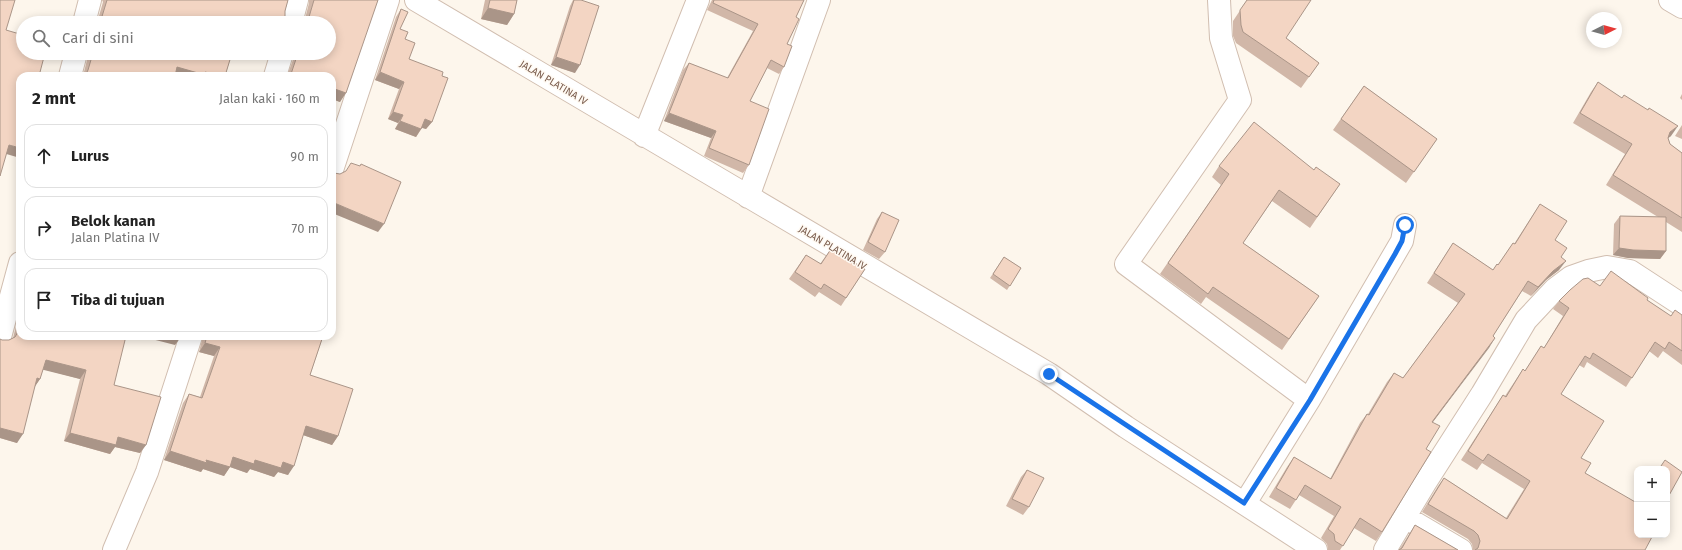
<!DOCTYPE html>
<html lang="id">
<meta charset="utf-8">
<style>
body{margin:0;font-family:"Fira Sans",sans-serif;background:#f2f2f2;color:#222}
.controls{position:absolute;right:12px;bottom:12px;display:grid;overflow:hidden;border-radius:8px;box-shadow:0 2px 10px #0003}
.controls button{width:36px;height:36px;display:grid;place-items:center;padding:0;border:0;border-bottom:1px solid #e0e0e0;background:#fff;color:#222;font:20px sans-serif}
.compass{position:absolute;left:1586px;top:12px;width:36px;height:36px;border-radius:50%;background:#fff;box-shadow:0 2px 10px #0003;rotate:84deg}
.stop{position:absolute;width:12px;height:12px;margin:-9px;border:3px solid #1a73e8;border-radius:50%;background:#fff}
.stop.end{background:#1a73e8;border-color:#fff;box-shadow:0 1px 4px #0008}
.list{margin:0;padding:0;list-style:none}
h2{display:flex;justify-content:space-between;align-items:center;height:52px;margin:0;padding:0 16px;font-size:17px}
h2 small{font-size:13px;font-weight:400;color:#767676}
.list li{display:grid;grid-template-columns:26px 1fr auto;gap:12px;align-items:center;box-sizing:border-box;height:64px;margin:0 8px 8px;padding:0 8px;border:1px solid #e0e0e0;border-radius:12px}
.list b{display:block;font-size:15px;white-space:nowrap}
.list p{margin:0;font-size:13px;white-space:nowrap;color:#767676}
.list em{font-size:13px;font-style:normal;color:#767676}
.icon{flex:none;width:22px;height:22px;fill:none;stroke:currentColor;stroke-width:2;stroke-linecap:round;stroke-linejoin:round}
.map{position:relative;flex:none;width:1682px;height:550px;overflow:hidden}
.search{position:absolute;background:#fff;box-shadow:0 2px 10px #0003;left:16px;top:16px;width:320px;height:44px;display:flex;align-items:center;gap:10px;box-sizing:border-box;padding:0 14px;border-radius:22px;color:#767676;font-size:15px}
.panel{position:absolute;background:#fff;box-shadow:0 2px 10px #0003;left:16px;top:72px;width:320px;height:268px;border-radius:12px}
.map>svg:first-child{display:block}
</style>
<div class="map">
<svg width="1682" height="550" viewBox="0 0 1682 550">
<rect width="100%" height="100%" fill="#fdf6ec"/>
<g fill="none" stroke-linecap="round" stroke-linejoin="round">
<defs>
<path id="minor" d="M 416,0 L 1049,374 L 1126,427 L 1316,550
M 1219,0 L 1221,38 L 1240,100 L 1126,264 L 1309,400
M 1670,0 L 1682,7
M 84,23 L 90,0
M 291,23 L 297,0
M 70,76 L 76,53
M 275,76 L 282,53
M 644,136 L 698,0
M 332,170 L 388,0
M 748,197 L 819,0
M 0,337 L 20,263
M 1245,503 L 1309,400 L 1402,241 L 1405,225
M 1405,517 L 1461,550
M 114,550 L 147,472 L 191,336
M 1385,550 L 1425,483 L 1482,394 L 1526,320 L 1555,289 L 1571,277 L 1588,271 L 1607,267 L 1630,271 L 1682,305"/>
</defs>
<use href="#minor" stroke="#d1beb0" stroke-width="24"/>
<use href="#minor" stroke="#fff" stroke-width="22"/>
</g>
<path fill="#d1b7a8" d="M 102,0 L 288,0 L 285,11 L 285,17 L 288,23 L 97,23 L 103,2 Z
M 309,0 L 378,0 L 340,102 L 332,99 L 332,76 L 287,76 L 294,57 L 294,53 L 329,53 L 329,23 L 304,23 L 309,3 Z
M 485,0 L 517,0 L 514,14 L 507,25 L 481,19 Z
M 573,0 L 581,0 L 575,73 L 551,65 L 570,6 Z
M 712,0 L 804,0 L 796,17 L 787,44 L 784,67 L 779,74 L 767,68 L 750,101 L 749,165 L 743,173 L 704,156 L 711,138 L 664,121 L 683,70 L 689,63 L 727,78 L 753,31 L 707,10 Z
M 1247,0 L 1286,38 L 1319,63 L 1301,88 L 1236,43 L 1233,36 L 1233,21 Z
M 401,9 L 400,29 L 405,39 L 409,59 L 442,76 L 432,122 L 426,129 L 422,128 L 416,137 L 395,129 L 398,123 L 388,119 L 399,89 L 375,80 L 396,17 Z
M 88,53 L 232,53 L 225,76 L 83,76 L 88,56 Z
M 1598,82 L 1671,136 L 1668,138 L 1670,144 L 1682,153 L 1682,232 L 1666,222 L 1666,251 L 1660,259 L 1628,258 L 1613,255 L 1614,224 L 1620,216 L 1658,217 L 1606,185 L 1625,154 L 1573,123 L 1591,92 Z
M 1364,86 L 1437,139 L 1406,183 L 1333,130 Z
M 1682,94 L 1682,100 L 1680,98 Z
M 1682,125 L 1682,139 L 1675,136 Z
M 1219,166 L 1314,170 L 1340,184 L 1310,228 L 1272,201 L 1243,243 L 1319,296 L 1282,350 L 1206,297 L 1201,304 L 1160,274 L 1221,185 L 1212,177 Z
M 1540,204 L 1555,240 L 1561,257 L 1559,270 L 1546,280 L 1531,296 L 1522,291 L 1493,336 L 1495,338 L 1433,422 L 1426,449 L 1382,532 L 1376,541 L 1354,528 L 1340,550 L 1328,550 L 1327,544 L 1321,538 L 1334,516 L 1299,495 L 1290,509 L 1269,497 L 1287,467 L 1294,457 L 1330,479 L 1360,423 L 1367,414 L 1368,414 L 1387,382 L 1394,373 L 1403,378 L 1458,303 L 1427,283 L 1453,243 L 1493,270 L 1497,264 L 1498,265 L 1513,243 L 1514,244 Z
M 882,212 L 885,252 L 879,259 L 863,250 L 877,219 Z
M 831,249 L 865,269 L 841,306 L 819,292 L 815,297 L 789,279 L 806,255 L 820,264 Z
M 1004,257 L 1021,268 L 1007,290 L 990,278 Z
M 1600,286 L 1647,300 L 1670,316 L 1682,315 L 1682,365 L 1663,351 L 1658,358 L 1649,351 L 1626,387 L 1587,362 L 1584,368 L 1579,365 L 1561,394 L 1581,458 L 1585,473 L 1645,550 L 1473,550 L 1472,544 L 1468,539 L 1422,512 L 1438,486 L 1444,478 L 1506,518 L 1524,489 L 1482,463 L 1477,470 L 1461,460 L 1503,395 L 1505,396 L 1523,369 L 1525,371 L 1541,346 L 1544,348 L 1563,316 L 1553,309 L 1559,301 Z
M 20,311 L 20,336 L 114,385 L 146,445 L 140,453 L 115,447 L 110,454 L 64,441 L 80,379 L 43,369 L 40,379 L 35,386 L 17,443 L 0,438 L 0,339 L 2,340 L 9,340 L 13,338 Z
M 203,336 L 323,336 L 310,375 L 338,436 L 332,445 L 303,435 L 288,475 L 278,472 L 274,477 L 250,469 L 247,473 L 230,467 L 224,476 L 203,469 L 201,472 L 164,460 L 183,403 L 189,394 L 200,397 L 214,356 L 199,352 Z
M 1027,470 L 1029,507 L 1023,515 L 1006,506 L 1021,477 Z
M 1415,525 L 1458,550 L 1399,550 Z"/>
<path fill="#aa9588" d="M 488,8 L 514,14 L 507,25 L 481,19 Z
M 250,53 L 271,53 L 267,58 Z
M 556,57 L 580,65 L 575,73 L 551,65 Z
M 177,67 L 205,72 L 221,76 L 172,76 Z
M 380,72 L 404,82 L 399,89 L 375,80 Z
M 332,88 L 346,93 L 340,102 L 332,99 Z
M 393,112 L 403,115 L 398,123 L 388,119 Z
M 669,113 L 716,131 L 711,138 L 664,121 Z
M 425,119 L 432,122 L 426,129 L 420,127 Z
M 400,121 L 421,129 L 416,137 L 395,129 Z
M 1678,126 L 1671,136 L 1663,142 L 1670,132 Z
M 9,145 L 20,148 L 20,158 L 3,153 Z
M 332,202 L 384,224 L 378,232 L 332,213 Z
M 1619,248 L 1666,251 L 1660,259 L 1628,258 L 1613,255 Z
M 1566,261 L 1559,270 L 1546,280 L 1531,296 L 1538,287 L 1553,271 Z
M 140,336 L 179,336 L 181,337 L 175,345 Z
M 1495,338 L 1489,348 L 1426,431 L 1432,422 Z
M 205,343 L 220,347 L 214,356 L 199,352 Z
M 46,360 L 86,370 L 80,379 L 40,369 Z
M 37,378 L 40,379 L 34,388 Z
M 306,426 L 338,436 L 332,445 L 300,434 Z
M 0,428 L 23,434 L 17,443 L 0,438 Z
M 70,433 L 118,437 L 146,445 L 140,453 L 115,447 L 110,454 L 64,441 Z
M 170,451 L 206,460 L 233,457 L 255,460 L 283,462 L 294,466 L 288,475 L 278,472 L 274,477 L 250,469 L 247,473 L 230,467 L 224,476 L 203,469 L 201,472 L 164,460 Z"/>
<path fill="#f3d5c3" stroke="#aa9588" d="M 0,0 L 15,0 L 6,30 L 23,35 L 23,53 L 45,53 L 39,76 L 20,76 L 20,148 L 9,145 L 0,176 Z
M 107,0 L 288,0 L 285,11 L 285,17 L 288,23 L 100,23 Z
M 314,0 L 378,0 L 346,93 L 332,88 L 332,76 L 296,76 L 291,74 L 298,53 L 329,53 L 329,23 L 306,23 L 309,17 Z
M 490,0 L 517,0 L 514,14 L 488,8 Z
M 574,0 L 581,0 L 599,6 L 580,65 L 556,57 Z
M 714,0 L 804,0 L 796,17 L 799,19 L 787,44 L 792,46 L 784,67 L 771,60 L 750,101 L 769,109 L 749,165 L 709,148 L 716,131 L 669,113 L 689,63 L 728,78 L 758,24 L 713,3 Z
M 1247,0 L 1311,0 L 1286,38 L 1319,63 L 1309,77 L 1243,32 L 1241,25 L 1240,10 Z
M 401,9 L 408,12 L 400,29 L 408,32 L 405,39 L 415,43 L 409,59 L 443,72 L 442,76 L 448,78 L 432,122 L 425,119 L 421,129 L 400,121 L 403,115 L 393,112 L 404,82 L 380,72 Z
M 93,53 L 232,53 L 225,76 L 221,76 L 205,72 L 205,75 L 177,67 L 175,76 L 85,76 L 88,70 Z
M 1598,82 L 1622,98 L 1624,95 L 1648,110 L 1649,108 L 1678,126 L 1670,132 L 1668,138 L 1670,144 L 1682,153 L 1682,218 L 1613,175 L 1632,144 L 1580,113 Z
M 1364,86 L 1437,139 L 1414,172 L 1341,119 Z
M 1254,122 L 1314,170 L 1316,167 L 1340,184 L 1317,217 L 1279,190 L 1243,243 L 1319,296 L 1289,339 L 1213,287 L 1208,294 L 1168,263 L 1229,174 L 1219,166 Z
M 351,163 L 360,166 L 361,164 L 401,182 L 384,224 L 332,202 L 332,172 L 334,173 L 340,174 L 346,171 Z
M 1540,204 L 1567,221 L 1555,240 L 1567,248 L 1561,257 L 1566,261 L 1553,271 L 1538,287 L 1528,281 L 1493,336 L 1495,338 L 1432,422 L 1440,426 L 1426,449 L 1431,452 L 1382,532 L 1360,518 L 1343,546 L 1335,541 L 1334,534 L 1328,529 L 1341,507 L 1305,485 L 1296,500 L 1276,488 L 1294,457 L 1331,479 L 1367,414 L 1369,415 L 1394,373 L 1403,378 L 1465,294 L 1434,273 L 1453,243 L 1493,270 L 1497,264 L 1498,265 L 1513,243 L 1515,244 Z
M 882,212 L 899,220 L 885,252 L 868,242 Z
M 1620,216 L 1666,217 L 1666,251 L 1633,250 L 1619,248 Z
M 831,249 L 865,269 L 846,298 L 824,284 L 821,289 L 795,272 L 806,255 L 821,264 Z
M 1004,257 L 1021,268 L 1010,286 L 993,274 Z
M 1611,271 L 1648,298 L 1647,300 L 1671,316 L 1675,310 L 1682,315 L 1682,351 L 1669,342 L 1665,349 L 1655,342 L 1632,378 L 1593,353 L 1590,359 L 1585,356 L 1561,394 L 1604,421 L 1581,458 L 1591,463 L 1585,473 L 1637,503 L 1637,535 L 1653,535 L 1645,550 L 1475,550 L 1478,548 L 1480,541 L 1478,535 L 1474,531 L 1428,504 L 1444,478 L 1507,519 L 1530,481 L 1488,454 L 1483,461 L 1468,451 L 1503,395 L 1506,397 L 1523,369 L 1525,371 L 1541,346 L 1544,348 L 1569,308 L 1559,301 L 1570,290 L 1583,279 L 1588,278 L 1600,286 Z
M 20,325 L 20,336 L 126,336 L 114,385 L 161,397 L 146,445 L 118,437 L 116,445 L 70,433 L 86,370 L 46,360 L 40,379 L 37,378 L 23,434 L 0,428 L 0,339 L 2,340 L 9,340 L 15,337 L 18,332 Z
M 207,336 L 323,336 L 310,375 L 353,389 L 338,436 L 306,426 L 294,466 L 283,462 L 281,468 L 255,460 L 254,464 L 233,457 L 230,467 L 206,460 L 207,463 L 170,451 L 189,394 L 202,398 L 220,347 L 205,343 Z
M 1665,460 L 1682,472 L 1667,499 L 1667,469 L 1659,469 Z
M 1027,470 L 1044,478 L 1029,507 L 1012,499 Z
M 1415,525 L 1458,550 L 1399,550 L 1402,548 Z"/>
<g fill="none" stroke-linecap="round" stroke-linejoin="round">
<path stroke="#1a73e8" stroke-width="5" d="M 1049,374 L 1244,503 L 1310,400 L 1395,254 L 1402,241 L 1405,225"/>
</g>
<g text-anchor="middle" stroke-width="3" stroke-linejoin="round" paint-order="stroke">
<g font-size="10" fill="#7a5c4d" stroke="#fffaf3">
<text transform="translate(554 82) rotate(31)" y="4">JALAN PLATINA IV</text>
<text transform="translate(833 247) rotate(31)" y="4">JALAN PLATINA IV</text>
</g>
</g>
</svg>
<div class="controls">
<button>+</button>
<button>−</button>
</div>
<svg class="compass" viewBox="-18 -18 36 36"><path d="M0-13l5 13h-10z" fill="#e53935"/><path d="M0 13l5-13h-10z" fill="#767676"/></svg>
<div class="stop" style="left:1405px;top:225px"></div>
<div class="stop end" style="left:1049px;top:374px"></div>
<div class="search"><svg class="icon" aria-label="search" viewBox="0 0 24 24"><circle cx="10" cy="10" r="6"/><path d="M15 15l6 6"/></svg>Cari di sini</div>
<section class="panel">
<h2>2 mnt<small>Jalan kaki · 160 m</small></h2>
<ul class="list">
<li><svg class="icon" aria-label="ahead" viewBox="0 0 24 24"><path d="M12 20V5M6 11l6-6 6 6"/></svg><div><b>Lurus</b></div><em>90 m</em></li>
<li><svg class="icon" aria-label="right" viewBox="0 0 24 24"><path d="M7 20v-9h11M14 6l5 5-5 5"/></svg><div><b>Belok kanan</b><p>Jalan Platina IV</p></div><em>70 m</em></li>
<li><svg class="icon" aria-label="arrive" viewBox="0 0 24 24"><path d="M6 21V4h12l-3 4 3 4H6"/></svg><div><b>Tiba di tujuan</b></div></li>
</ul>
</section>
</div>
